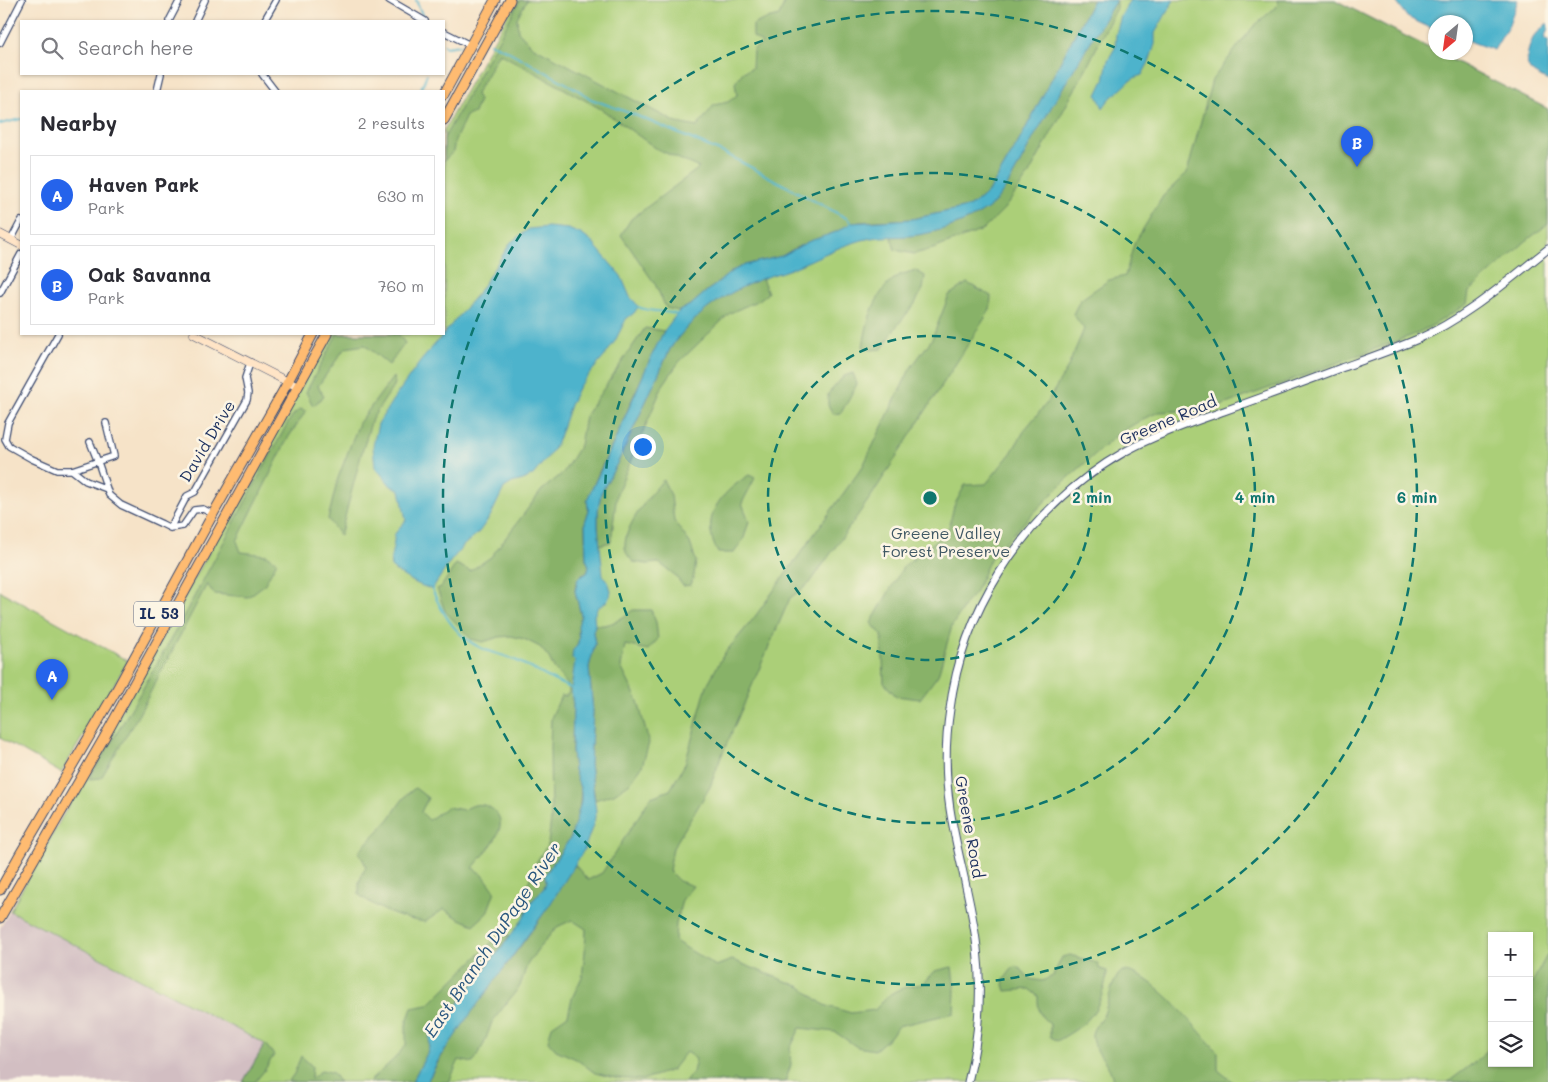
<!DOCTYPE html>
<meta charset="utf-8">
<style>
body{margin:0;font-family:Mali,sans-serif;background:#f7f7f7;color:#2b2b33}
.controls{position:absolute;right:15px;bottom:15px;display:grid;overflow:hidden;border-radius:0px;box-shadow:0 1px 4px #0004}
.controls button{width:45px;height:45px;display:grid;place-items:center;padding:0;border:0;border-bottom:1px solid #e1e1e2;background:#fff;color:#2b2b33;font:25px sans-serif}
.compass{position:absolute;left:1428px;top:15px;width:45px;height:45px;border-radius:50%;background:#fff;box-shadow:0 1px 4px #0004;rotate:209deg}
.you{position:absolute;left:642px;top:446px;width:18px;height:18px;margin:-12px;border:4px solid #fff;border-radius:50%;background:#1a73e8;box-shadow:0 0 0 8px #1a73e833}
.badge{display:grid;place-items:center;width:32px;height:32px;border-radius:50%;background:#2563eb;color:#fff;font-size:16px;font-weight:700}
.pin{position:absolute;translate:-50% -41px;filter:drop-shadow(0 1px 2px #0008)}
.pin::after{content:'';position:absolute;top:26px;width:18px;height:15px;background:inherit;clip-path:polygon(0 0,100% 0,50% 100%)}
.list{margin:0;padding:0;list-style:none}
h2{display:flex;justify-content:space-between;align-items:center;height:65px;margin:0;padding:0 20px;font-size:21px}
h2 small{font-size:16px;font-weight:400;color:#7c7c81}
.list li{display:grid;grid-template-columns:32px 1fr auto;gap:15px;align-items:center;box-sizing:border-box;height:80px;margin:0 10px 10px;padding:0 10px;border:1px solid #e1e1e2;border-radius:0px}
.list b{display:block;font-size:19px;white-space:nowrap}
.list p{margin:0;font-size:16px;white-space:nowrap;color:#7c7c81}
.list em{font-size:16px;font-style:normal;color:#7c7c81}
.icon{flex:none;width:28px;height:28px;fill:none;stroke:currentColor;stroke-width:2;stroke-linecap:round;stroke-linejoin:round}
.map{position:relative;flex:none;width:1548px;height:1082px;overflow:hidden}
.search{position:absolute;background:#fff;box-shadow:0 1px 4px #0004;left:20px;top:20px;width:425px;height:55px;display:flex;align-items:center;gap:12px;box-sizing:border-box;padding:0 18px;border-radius:0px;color:#7c7c81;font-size:19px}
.panel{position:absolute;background:#fff;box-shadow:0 1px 4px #0004;left:20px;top:90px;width:425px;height:245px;border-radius:0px}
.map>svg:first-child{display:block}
</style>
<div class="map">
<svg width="1548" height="1082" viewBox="0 0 1548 1082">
<rect width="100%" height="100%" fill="#fcf5e5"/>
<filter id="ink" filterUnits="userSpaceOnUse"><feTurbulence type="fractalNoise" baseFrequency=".02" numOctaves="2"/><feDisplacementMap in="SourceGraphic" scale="10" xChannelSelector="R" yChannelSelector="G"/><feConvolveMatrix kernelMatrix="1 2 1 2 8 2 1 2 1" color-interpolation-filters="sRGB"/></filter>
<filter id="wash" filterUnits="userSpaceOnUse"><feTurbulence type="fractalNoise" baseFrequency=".0096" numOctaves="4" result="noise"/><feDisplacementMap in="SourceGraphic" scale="20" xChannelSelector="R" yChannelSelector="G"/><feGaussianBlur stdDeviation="1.12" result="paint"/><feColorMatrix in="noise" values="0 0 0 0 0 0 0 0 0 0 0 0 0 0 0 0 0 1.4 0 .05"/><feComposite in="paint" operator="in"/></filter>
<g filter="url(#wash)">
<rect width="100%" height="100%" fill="#f6e3c8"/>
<path fill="#d2bec2" d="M 10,911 L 265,1044 L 243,1082 L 0,1082 L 0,928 Z"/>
<path fill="#abcf78" stroke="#637f6b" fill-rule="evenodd" d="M 516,0 L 1335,0 L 1548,109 L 1548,1082 L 243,1082 L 265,1044 L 10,911 L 330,334 L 444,334 L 444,130 ZM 1492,936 L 1529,936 L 1529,1063 L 1492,1063 Z
M 0,591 L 128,661 L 61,773 L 0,738 Z"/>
<path fill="#88b268" stroke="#527063" d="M 520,0 L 527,0 L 517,18 L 518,31 L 532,46 L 677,123 L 697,127 L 714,105 L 728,102 L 737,95 L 735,83 L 743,72 L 752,68 L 753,50 L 762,43 L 753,37 L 753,25 L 763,20 L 779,16 L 786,0 L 1093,0 L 1018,143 L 990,190 L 975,203 L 968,207 L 912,219 L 859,222 L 847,226 L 836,232 L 795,248 L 782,256 L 745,265 L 732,271 L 714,286 L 708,290 L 692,304 L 679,311 L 666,308 L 655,284 L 621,235 L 631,219 L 699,168 L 657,149 L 601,109 L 499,53 L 476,94 L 479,100 L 474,113 L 466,116 L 455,140 L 453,152 L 444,161 L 444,138 Z
M 1116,0 L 1116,8 L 1089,63 L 1028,176 L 1004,209 L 983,230 L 933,249 L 914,254 L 895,250 L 891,236 C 921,236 965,227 988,207 C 1009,190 1024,154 1037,130 C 1062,86 1090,43 1116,0 Z
M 1277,0 L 1335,0 L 1548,109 L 1548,224 L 1526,241 L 1469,292 L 1467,304 L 1435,324 L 1413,335 L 1199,414 L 1180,411 L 1159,412 L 1143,419 L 1118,434 L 1066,480 L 1006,541 L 990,559 L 975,593 L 966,603 L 952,626 L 938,675 L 920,699 L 896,696 L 884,683 L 882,635 L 871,623 L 903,567 L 933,543 L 949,527 L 954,506 L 965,485 L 986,484 L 1011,453 L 1026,428 L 1046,404 L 1067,369 L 1084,329 L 1073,314 L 1080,300 L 1109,280 L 1125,276 L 1134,244 L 1163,196 L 1187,173 L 1212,80 L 1252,28 L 1278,5 Z
M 915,270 L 925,276 L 923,289 L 914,305 L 896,327 L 882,349 L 871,350 L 863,347 C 867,321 875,289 900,275 C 905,273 911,272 915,270 Z
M 762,278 L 768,293 L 759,300 L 730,313 L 679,362 L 663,385 L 617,493 L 611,542 L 599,545 L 598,510 L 601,493 L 619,460 L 670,349 C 694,313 722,295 762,278 Z
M 967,283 L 991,296 L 990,310 L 872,495 L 810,583 L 790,598 L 721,757 L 710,787 L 673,848 L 669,871 L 679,881 L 693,886 L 682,900 L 676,924 L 675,941 L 716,966 L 732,960 L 801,987 L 824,1005 L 851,1013 L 875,1010 C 891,990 898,988 923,984 L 935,971 L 952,967 L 955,990 L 954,1013 L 898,1026 L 890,1037 L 875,1050 L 857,1047 L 835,1032 L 800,1028 L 790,1049 L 791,1065 L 785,1082 L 738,1082 L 734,1079 L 731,1082 L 723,1082 L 721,1080 L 718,1082 L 685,1082 L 693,1072 L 696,1059 L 686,1052 L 672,1070 L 642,1080 L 615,1078 L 595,1073 L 576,1059 L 556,1050 L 548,1041 L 552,1026 L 568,1015 L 572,998 L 582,977 L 585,952 L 586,929 L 572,920 L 557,927 L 538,949 L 527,965 L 520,986 L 492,1022 L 484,1044 L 473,1063 L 459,1060 L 449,1082 L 427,1082 C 456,1027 497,979 533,929 C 548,908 560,886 575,865 L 588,880 L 602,873 L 651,797 L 670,790 L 685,764 L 707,685 L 724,654 L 754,618 L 863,466 L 910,369 L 932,339 L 949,295 Z
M 645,328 L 664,331 L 633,397 L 614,442 L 599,472 L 587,501 L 589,511 L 585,522 L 585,532 L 586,559 L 589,566 L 587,573 L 582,575 L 576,583 L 575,590 L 581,616 L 578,632 L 579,639 L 577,646 L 575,666 L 571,689 L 573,705 L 572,751 L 574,770 L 581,791 L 579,814 L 571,837 L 545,875 L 546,882 L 544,888 L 533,900 L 526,912 L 522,908 L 526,888 L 537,861 L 548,844 L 551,819 L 550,747 L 551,718 L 561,696 L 566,696 L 569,692 L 568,685 L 555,670 L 549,658 L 540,647 L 524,639 L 511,636 L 499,637 L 483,642 L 471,639 L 445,611 L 437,589 L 441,587 L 456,564 L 470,571 L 491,557 L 542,490 L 563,473 L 580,445 L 585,416 Z
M 337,334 L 398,334 L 405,343 L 389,365 L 365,345 L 345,348 L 318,386 L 324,396 L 313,406 L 306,392 Z
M 853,373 L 857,384 L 841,413 L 833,414 L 828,405 L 828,394 L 844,376 Z
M 393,377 L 395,384 L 372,419 L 360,459 L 340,536 L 328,519 L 338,478 L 359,423 Z
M 300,409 L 306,411 L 288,438 L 237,541 L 241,552 L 267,555 L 277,562 L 264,585 L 248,597 L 214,594 L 207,584 L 139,714 L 101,778 L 89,779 C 160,664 223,543 287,424 L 293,415 Z
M 749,475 L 755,478 L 742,503 L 749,521 L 744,538 L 734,553 L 718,553 C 699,518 719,494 749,475 Z
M 663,480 L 671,495 L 674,521 L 690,543 L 696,561 L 694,575 L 691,585 L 683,586 L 675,575 L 659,563 L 647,564 L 633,562 C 631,559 627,555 626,552 C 619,531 650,495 663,480 Z
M 633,610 L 651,610 L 656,622 L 658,639 L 648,650 L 625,645 L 621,667 L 638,701 L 649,743 L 642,766 L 630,783 L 614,794 L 595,800 L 590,764 L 593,712 L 589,667 L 595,644 L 593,632 L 595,625 C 610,627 621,619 633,610 Z
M 415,788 L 428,798 L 421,812 L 429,820 L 447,807 L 464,810 C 472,805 479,802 489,807 C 517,823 485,852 473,868 L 483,875 L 495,891 L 487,913 L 474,925 L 458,918 L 444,909 L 425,922 C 397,918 382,911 359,895 L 359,882 L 366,866 L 359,852 C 368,840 380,830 389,819 C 399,806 401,798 415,788 Z
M 510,935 L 449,1016 L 433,1028 L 430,1033 L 429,1047 L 427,1054 L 412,1082 L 369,1082 L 394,1059 L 406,1045 L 406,1024 L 412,1008 L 428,1005 L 498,936 Z
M 1548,953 L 1548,1082 L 1448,1082 L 1480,1058 L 1492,1045 L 1492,1063 L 1529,1063 L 1530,987 Z
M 1070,955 L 1097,963 L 1100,969 L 1107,971 C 1107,978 1105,984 1103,991 C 1095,1019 1081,1027 1057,1041 L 1050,1037 L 1050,1024 C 1039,1017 1038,1009 1038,996 L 1029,989 L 1006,991 L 1003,981 L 1011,970 L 1016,966 L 1022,970 L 1030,979 L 1042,981 L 1053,976 L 1062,957 Z
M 1122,971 C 1151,969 1198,1031 1218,1052 L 1218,1070 L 1233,1082 L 1113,1082 C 1112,1063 1093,1053 1092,1037 C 1091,1028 1101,1021 1104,1014 C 1109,1001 1111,980 1122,971 Z
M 265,1044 L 274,1055 L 264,1071 L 255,1082 L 243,1082 Z
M 301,1056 L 312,1066 L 311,1079 L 322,1070 L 333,1073 L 339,1082 L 288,1082 L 294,1074 Z"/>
<path fill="#4db3cc" stroke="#347195" d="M 1093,0 L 1116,0 C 1090,43 1063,86 1038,130 C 1025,151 1007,195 987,209 C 967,223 933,234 909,236 C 896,237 884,236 871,238 C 846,243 823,255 800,265 C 788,271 774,274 761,279 C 723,294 693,315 670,349 L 619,460 L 601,493 L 598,510 L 598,527 L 603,575 L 609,584 L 611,591 L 610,596 L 605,603 L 597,608 L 594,616 L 595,625 L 593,632 L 595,644 L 589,667 L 593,712 L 590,764 L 596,811 L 594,822 L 584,850 L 549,906 L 469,1016 L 439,1059 L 427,1082 L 412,1082 L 427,1054 L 429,1047 L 430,1033 L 433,1028 L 449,1016 L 523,919 L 533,900 L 544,888 L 546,882 L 545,875 L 571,837 L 581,802 L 581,791 L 574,770 L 572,751 L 573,705 L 571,689 L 575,661 L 572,658 L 573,650 L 577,646 L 579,639 L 578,626 L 581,615 L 575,591 L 578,578 L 587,573 L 589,566 L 586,559 L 585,522 L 589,511 L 587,501 L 589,495 L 614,442 L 651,357 L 664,331 L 679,311 L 692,304 L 708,290 L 714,286 L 732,271 L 745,265 L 782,256 L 807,242 L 836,232 L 851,223 L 912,219 L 968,207 L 975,203 L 990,190 L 1018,143 Z
M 1130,0 L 1174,0 L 1155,33 L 1155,44 L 1149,62 L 1142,75 C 1129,79 1129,83 1119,91 C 1111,97 1109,99 1103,108 L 1097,95 L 1104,80 L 1108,60 L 1115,48 L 1116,34 L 1121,16 Z
M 1395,0 L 1518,0 L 1509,25 L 1494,50 L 1466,40 L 1466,22 L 1436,22 L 1435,30 L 1407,17 Z
M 1547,23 L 1548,29 L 1544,38 L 1548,41 L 1548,81 C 1543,78 1535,75 1531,71 C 1523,62 1529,47 1533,38 C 1537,32 1543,28 1547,23 Z
M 548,227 L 568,229 L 581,234 L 592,242 L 621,276 L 630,297 L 635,302 L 638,307 L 634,313 L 626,319 L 615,341 L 604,357 L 579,386 L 570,405 L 557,443 L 550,454 L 533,475 L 523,480 L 512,483 L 504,488 L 491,515 L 479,532 L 464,545 L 450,562 L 432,589 C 419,586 401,576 391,567 C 389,555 395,548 394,535 L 406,520 L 400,490 L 391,486 L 375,467 L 373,446 L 378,424 L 392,401 L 420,362 L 478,293 L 511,242 L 529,229 Z"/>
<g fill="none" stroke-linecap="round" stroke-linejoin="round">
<path stroke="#4db3cc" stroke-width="2" d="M 416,0 L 423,17
M 490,43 L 508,51 L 578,90 L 591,99 L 635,115 L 724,153 L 848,219 L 851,223
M 444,45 L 446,47 L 460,45
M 420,91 L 427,74
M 0,124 L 21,119
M 638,307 C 653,313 664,310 679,315
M 432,589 C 441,611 456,636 479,647 C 491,653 504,655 515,660 C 535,669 553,682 573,689"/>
</g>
</g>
<g filter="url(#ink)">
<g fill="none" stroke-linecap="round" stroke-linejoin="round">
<defs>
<path id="minor" d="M 389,0 L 425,21
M 169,21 L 180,0
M 195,21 L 205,0
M 264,21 L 276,0
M 444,32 L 470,45
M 0,43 L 22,0
M 262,74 L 275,91
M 157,91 L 161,74
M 11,240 L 21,221
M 0,293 L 21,254
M 58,334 L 8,423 L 5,439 L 9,446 L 32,459 L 57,470 L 72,470 L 114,456 L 106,423
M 90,442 L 98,462 L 109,495 L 121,505 L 162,524 L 170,528 L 183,526 L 194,510 L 203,509 L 213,514
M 72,470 L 86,481 L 107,489
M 170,528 L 187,496 L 195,492 L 247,400 L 248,393 L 245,378 L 250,363"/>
<path id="tertiary" d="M 968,1082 C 979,1038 982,992 977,948 C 972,901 957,855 950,809 C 945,776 945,742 950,709 C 956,661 974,613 1000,572 C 1031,522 1075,480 1126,451 C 1157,434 1191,423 1224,411 C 1263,397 1302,383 1341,368 C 1366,359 1392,350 1418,339 C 1466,318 1507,281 1548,249"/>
<path id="secondary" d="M 0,234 L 21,245
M 194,334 L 298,387"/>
<path id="primary" d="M 444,94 L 495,0
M 444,120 L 510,0
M 0,890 L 19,856 L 116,691 L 213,514 L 283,391 L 313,334
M 0,918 L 104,738 L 327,334"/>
</defs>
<use href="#minor" stroke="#3c4a6e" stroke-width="8"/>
<use href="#tertiary" stroke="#3c4a6e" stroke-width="9"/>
<use href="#secondary" stroke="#3c4a6e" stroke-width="9"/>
<use href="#primary" stroke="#3c4a6e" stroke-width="11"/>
<use href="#minor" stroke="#fff" stroke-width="5.5"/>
<use href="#tertiary" stroke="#fff" stroke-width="7"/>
<use href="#secondary" stroke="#ffe4c6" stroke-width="8"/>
<use href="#primary" stroke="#febb71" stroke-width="9"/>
</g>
</g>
<g fill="none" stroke="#0f766e" stroke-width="2.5" stroke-dasharray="9 6">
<circle cx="930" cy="498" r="162"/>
<circle cx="930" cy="498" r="325"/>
<circle cx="930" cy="498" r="487"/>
</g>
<g text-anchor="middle" stroke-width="5" stroke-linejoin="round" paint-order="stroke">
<rect fill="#fcf5e5" stroke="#5e6a86" stroke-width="1" x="134" y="601.5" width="50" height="25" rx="4"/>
<g font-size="15" font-weight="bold" fill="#1b2f5e">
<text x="159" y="619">IL 53</text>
</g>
<g font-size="16" fill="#1b2f5e" stroke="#fcf5e5">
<text transform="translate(1168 420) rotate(-23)" y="6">Greene Road</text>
<text transform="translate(207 441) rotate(-59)" y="6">David Drive</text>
<text transform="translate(970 827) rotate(80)" y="6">Greene Road</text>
</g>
<g font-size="16" fill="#3f5764" stroke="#fcf5e5">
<text x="946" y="539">Greene Valley<tspan x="946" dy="18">Forest Preserve</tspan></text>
</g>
<g font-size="18" font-style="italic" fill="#2a577f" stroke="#fcf5e5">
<text transform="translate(493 940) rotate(-56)" y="6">East Branch DuPage River</text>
</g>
</g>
<circle cx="930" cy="498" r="8" fill="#0f766e" stroke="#fcf5e5" stroke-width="2.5"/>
<g font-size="15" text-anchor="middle" font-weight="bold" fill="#0f766e" stroke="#fcf5e5" stroke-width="5" stroke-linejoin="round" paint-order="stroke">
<text x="1092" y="503">2 min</text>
<text x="1255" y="503">4 min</text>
<text x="1417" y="503">6 min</text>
</g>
</svg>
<div class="controls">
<button>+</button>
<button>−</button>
<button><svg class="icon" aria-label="layers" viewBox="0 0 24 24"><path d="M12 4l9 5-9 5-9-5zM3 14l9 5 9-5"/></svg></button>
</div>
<svg class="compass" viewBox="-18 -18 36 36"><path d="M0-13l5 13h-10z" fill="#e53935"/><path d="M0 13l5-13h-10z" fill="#7c7c81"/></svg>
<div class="you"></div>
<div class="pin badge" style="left:52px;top:700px">A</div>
<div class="pin badge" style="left:1357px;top:167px">B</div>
<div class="search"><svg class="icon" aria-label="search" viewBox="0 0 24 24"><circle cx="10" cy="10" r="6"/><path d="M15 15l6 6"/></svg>Search here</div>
<section class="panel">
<h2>Nearby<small>2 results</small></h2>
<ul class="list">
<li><span class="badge">A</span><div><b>Haven Park</b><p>Park</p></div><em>630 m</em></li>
<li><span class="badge">B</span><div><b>Oak Savanna</b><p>Park</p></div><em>760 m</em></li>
</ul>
</section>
</div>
